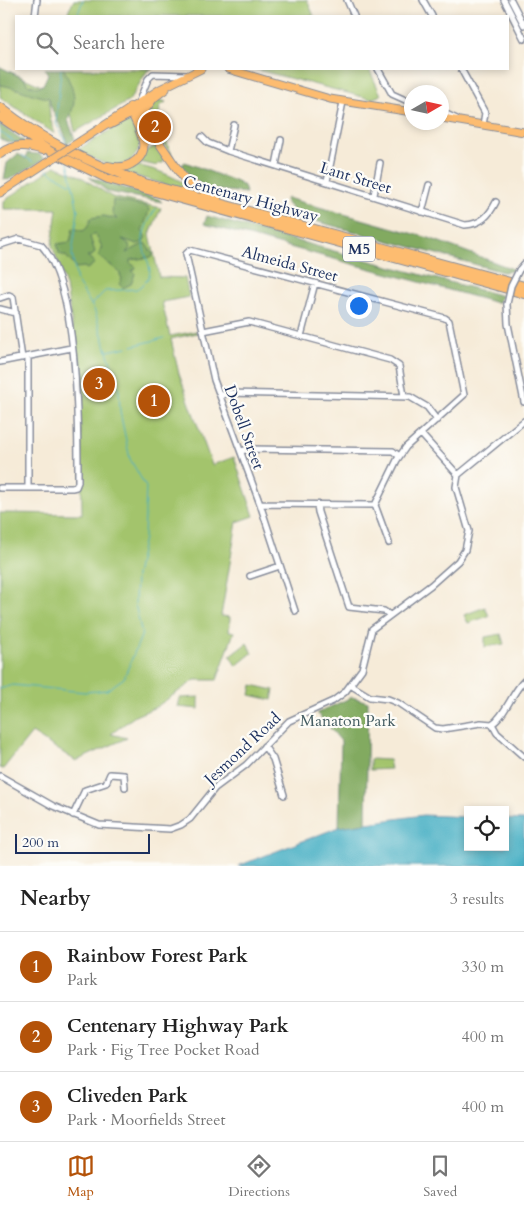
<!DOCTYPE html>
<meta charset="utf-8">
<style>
body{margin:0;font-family:Cardo,serif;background:#f6f6f6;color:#222}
.controls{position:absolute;right:15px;bottom:15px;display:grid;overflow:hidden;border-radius:0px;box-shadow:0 2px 8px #0003}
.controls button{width:45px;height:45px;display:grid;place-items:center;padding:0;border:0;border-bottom:1px solid #e0e0e0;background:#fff;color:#222;font:25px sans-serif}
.compass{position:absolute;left:404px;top:85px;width:45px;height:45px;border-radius:50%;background:#fff;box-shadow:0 2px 8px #0003;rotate:81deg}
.scale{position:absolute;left:15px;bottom:12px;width:135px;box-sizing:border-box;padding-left:5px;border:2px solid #1b2f5e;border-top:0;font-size:14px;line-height:18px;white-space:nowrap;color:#1b2f5e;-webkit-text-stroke:4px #fdfcf7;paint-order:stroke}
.you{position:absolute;left:358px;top:305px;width:18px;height:18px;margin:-12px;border:4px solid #fff;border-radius:50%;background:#1a73e8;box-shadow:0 0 0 8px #1a73e833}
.badge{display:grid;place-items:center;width:32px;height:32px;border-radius:50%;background:#b45309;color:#fff;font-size:16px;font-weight:700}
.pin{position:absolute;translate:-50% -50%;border:2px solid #fff;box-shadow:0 1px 5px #0006}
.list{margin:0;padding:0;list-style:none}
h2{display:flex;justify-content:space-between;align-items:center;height:65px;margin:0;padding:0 20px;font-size:21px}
h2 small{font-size:16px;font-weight:400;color:#767676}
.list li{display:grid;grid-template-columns:32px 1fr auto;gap:15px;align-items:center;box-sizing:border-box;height:70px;padding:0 20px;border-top:1px solid #e0e0e0}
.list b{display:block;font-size:19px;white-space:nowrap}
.list p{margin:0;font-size:16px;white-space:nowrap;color:#767676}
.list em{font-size:16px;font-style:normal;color:#767676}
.icon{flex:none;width:28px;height:28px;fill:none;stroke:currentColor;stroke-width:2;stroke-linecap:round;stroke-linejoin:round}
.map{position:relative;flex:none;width:524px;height:866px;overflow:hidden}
.search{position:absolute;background:#fff;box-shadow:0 2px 8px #0003;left:15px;right:15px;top:15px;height:55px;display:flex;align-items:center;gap:12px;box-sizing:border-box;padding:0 18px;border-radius:0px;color:#767676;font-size:19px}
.sheet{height:275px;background:#fff}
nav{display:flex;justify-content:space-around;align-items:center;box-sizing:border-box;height:70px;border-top:1px solid #e0e0e0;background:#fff;font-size:14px;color:#767676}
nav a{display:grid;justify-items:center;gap:2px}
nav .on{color:#b45309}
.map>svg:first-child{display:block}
</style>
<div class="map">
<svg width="524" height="866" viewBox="0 0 524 866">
<rect width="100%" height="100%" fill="#fdfcf7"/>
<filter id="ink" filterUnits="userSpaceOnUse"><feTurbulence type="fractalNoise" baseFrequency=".02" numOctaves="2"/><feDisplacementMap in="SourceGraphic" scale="10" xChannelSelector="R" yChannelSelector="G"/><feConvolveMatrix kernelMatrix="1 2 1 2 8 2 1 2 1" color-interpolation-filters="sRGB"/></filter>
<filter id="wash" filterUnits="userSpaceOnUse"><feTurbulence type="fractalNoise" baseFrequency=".0096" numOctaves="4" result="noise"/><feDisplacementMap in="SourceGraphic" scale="20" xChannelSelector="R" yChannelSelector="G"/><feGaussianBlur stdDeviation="1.12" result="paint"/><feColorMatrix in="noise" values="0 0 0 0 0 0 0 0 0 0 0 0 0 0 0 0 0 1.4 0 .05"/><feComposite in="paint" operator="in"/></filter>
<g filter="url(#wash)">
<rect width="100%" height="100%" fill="#f6ebd8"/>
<path fill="#a3c46c" stroke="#5f7a65" d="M 74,0 L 307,0 L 314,16 L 66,16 Z
M 0,67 L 48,89 L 50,117 L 55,134 L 0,97 Z
M 61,69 L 153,69 L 147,71 L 129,101 L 75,132 Z
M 254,69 L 369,69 L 381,95 L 371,99 Z
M 157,99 L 166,102 L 160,106 C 157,125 166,140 173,157 L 148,123 L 147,109 Z
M 124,122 C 151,123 143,174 106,164 C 96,161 86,154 77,150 Z
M 156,146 L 164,158 L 163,163 L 159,163 L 157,166 L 139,162 L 146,151 Z
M 135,165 C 159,169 179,179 199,192 L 198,194 L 118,171 Z
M 55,166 L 80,176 L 112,197 L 161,208 L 150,234 L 159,277 L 185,278 L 189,297 L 162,302 L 170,336 L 197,331 L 197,333 L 171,339 L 179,374 L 212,465 L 234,457 L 254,516 L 237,522 L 221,616 L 230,617 L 229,631 L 234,632 L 217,680 L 195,680 L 156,707 L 135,716 L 111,734 L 127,738 L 76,761 L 32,733 L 3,769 L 0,768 L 0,513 L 82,514 L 80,378 L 66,286 L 52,245 L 57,209 L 4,209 L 4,201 Z
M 485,607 L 489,616 L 468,623 L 464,615 Z
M 501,634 L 504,644 L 485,647 L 485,637 Z
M 247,643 L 252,653 L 236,666 L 230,656 Z
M 252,685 L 274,690 L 272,700 L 250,695 Z
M 199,697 L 199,709 L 178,707 L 180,698 Z
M 370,759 L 389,760 L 391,769 L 370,770 Z"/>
<path fill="#82aa60" stroke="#4e6c5f" d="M 0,67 L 25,79 L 27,84 L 37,87 L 43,85 L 48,74 L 45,69 L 64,69 C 73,90 79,98 68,120 L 75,139 L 67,144 C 65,127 51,116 49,98 C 32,96 17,87 0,85 Z
M 0,124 L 24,141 L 24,142 C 11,144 10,143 0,139 Z
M 27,153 L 39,154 L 45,159 L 8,180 L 4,179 L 7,163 L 18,154 L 26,159 Z
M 185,162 L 237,182 L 244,186 L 246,193 L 209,189 L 193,179 L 183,170 L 182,164 Z
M 89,177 L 159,199 L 162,202 L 108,192 Z
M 287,198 L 429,238 L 513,269 L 512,271 L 503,272 L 319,222 L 295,213 L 285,201 Z
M 113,200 L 148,207 L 149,211 L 142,231 L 146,237 L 143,242 L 137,244 L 122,239 L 129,244 L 130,248 L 126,253 L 145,243 L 153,254 L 152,257 L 131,260 L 130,263 L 136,267 L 135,270 L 132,270 L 135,274 L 131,284 L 123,288 L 119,284 L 122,279 L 119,272 L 99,256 L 102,247 L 95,233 L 90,237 L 95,252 L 92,256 L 87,256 L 95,263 L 87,269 L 84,267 L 76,268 L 66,256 L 59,254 L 57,244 L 70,242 L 73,228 L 83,231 L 87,228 L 91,218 L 104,216 L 117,219 L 112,214 Z
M 207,216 C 306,243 404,271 503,296 L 497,303 L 204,224 Z
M 352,697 L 368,702 L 366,823 L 339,827 L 341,741 L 317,713 Z"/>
<path fill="#43adc3" stroke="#2f6e90" d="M 423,815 L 468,817 L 468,847 L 505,847 L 505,819 L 524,820 L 524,866 L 238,866 L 339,827 Z"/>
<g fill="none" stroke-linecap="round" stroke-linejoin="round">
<path stroke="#43adc3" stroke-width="1" d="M 77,16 L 83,0
M 61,69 L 56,122 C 59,132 65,135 66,146
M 0,132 L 15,142
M 22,155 L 33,162
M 47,170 L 71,184
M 91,305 L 105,291 L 137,289 C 161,272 144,263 143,242 C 142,233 150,216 156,209
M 132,346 L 164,338
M 108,351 L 127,347
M 0,689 L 12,685 L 85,692 L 107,690 L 124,678 L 142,634 L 135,604 L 136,575 L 144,538 L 146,487 L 130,459 L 120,412 L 119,390 L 94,309 L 77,282 L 72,254 L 78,211 L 68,162"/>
</g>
</g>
<g filter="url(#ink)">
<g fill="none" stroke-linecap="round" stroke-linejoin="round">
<defs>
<path id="minor" d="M 347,0 L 354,16
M 423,0 L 432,16
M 504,0 L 524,39
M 511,0 L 524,25
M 35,16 L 37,0
M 378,69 L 392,94 L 412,103
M 461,69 L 485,113 L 483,125
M 139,101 L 148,79 L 153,74 L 187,75
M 442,112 L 457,119
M 202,137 L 208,143 L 228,151 L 465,225 C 481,224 489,216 496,202
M 228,151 L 234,125
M 276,165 L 281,140
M 327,181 L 343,102
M 374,195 L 380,163
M 422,212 L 429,185
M 0,245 L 19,239 L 41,245 C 79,285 78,427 78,482 L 76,487 L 72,488 L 0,488
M 519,270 L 524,264
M 0,298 L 9,295 L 13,297 L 22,358
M 507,304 L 508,324 L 524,402
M 0,309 L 16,313
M 203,331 L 249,322 L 390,360 L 399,366 L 404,396
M 301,336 L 315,283
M 28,357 L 28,488
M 0,362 L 71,348
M 220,396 L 228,393 L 410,397 L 427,407 L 437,420
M 421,434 L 458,475
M 241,451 L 249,449 L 393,451 L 399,456
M 260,504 L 375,505
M 317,505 L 318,512 L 349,607 L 384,611 L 390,615
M 250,576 L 280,566
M 295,611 L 260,504 L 214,380 L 186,254 L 190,250 L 445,318 L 449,321 L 464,395 L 406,447 L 397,460 L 375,505 L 389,543
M 352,686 L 370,697 L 388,699 L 398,703 L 435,728 L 443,729 L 481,723 L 492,724
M 492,724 C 505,716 512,692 524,681
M 492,724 L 497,733 L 524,757
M 264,746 L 273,759 L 284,795
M 0,776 L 53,806 L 99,825 L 170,829 L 181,825 L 190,819 L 215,788 L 246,765 L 289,721 L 333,701 L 345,692 L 362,669 L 372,629 L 431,585 L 458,561 L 465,550 L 469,531 L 456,487 L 458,475 L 524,421
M 73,815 L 85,790 L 106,783 L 110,774 L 124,775 L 125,787"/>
<path id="major" d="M 228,69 L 330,99 L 412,112
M 442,118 L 524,132
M 110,125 L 137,111 L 166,89
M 82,140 L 160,89 L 201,69
M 0,193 L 46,163"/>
<path id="highway" d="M 0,107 C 44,142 92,164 145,183 L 510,282
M 130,107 L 137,111 L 185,180 L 217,198
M 0,117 L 50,151 L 108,179 L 507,289
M 144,121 L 144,111 L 152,100
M 0,154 C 14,143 28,145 43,150
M 108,166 C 116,168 124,168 131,164 C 157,150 135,125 130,107
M 517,284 L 524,286
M 514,291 L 524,294"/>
</defs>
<use href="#minor" stroke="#888d9b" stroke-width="8"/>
<use href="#major" stroke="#888d9b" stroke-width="9"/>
<use href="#highway" stroke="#888d9b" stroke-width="10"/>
<use href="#minor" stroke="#fff" stroke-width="5"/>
<use href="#major" stroke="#fdbc6f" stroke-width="7"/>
<use href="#highway" stroke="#fdbc6f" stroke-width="8"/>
<defs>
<path id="minor-bridge" d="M 507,304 L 511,286 L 519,270"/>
<path id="major-bridge" d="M 46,163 L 82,140"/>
</defs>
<use href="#minor-bridge" stroke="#888d9b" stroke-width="8" stroke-linecap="butt"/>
<use href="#major-bridge" stroke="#888d9b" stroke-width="9" stroke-linecap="butt"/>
<use href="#minor-bridge" stroke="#fff" stroke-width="5"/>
<use href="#major-bridge" stroke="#fdbc6f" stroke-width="7"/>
</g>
</g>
<g text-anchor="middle" stroke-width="4.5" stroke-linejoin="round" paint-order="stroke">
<rect fill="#fdfcf7" stroke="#5f6c8c" stroke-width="1" x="343" y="236.5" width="32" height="25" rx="4"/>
<g font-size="15" font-weight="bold" fill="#1b2f5e">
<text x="359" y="254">M5</text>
</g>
<g font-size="16" fill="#1b2f5e" stroke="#fdfcf7">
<text transform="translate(356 177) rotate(17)" y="6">Lant Street</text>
<text transform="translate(251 198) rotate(15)" y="6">Centenary Highway</text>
<text transform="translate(290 263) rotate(15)" y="6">Almeida Street</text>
<text transform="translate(245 427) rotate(70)" y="6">Dobell Street</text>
<text transform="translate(242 748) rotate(-43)" y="6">Jesmond Road</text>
</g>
<g font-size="16" fill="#445c62" stroke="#fdfcf7">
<text x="348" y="726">Manaton Park</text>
</g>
</g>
</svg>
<div class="controls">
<button><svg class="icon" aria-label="locate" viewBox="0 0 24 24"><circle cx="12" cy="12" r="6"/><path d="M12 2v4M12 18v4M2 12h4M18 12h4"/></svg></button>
</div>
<svg class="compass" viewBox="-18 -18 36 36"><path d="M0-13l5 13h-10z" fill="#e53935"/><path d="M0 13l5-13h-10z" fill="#767676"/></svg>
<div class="scale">200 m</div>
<div class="you"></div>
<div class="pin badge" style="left:154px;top:401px">1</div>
<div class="pin badge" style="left:155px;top:127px">2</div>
<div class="pin badge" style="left:99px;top:384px">3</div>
<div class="search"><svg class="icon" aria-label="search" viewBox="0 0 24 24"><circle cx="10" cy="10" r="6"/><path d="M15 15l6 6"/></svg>Search here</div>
</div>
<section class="sheet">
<h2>Nearby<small>3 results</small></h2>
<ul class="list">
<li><span class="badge">1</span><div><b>Rainbow Forest Park</b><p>Park</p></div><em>330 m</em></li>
<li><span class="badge">2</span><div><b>Centenary Highway Park</b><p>Park · Fig Tree Pocket Road</p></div><em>400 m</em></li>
<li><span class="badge">3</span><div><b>Cliveden Park</b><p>Park · Moorfields Street</p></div><em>400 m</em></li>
</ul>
</section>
<nav>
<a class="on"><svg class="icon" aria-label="map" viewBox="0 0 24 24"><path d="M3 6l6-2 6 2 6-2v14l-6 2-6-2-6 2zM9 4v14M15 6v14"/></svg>Map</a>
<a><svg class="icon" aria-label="directions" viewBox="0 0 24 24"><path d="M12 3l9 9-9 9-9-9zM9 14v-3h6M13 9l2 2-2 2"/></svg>Directions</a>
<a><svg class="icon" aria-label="saved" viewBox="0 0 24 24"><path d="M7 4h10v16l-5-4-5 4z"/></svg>Saved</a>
</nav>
